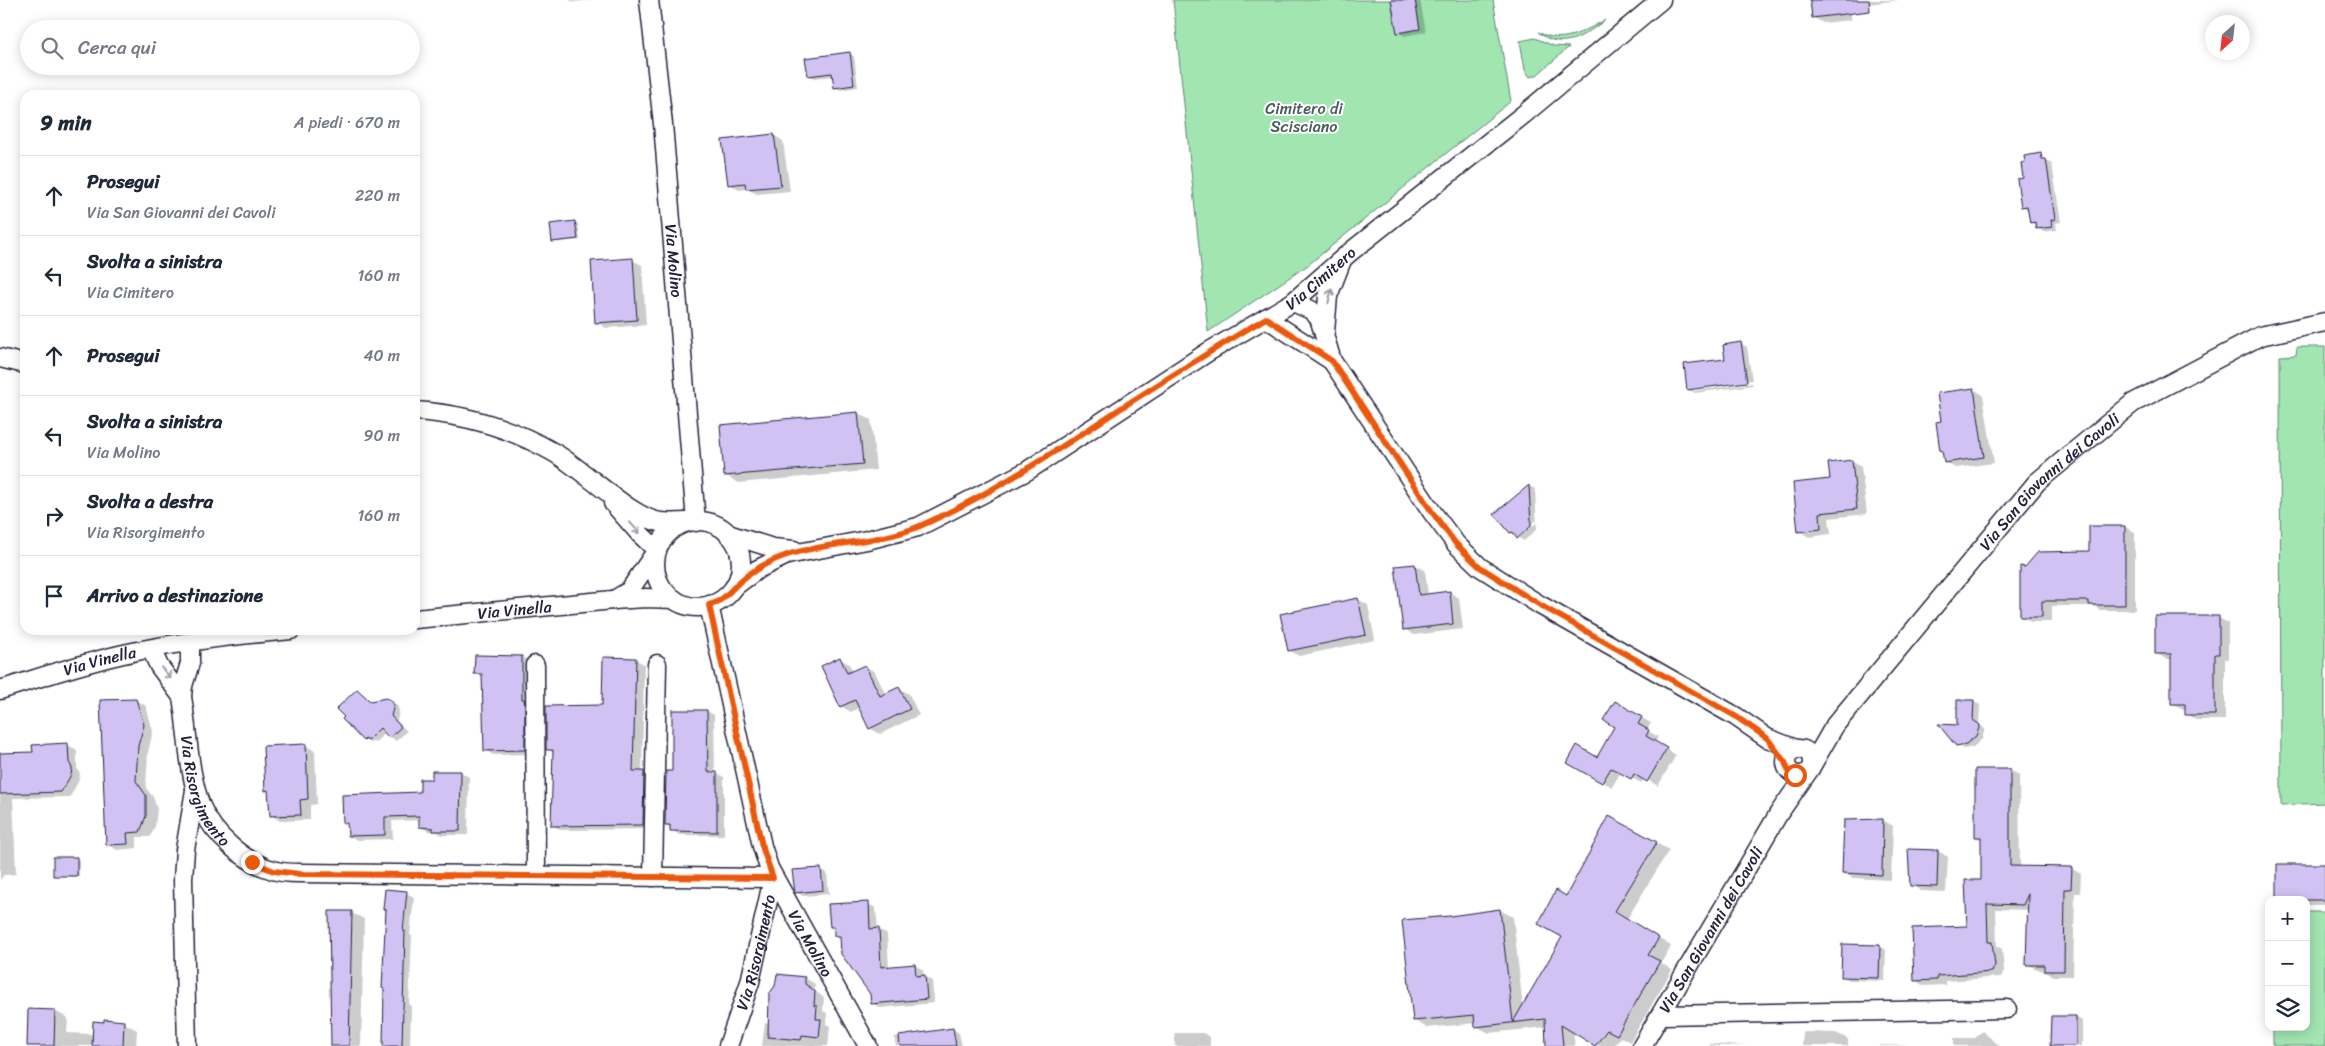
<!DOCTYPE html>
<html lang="it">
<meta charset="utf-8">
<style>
body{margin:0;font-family:Sriracha,sans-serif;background:#f2f2f3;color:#1f2937}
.controls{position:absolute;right:15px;bottom:15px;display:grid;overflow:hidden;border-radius:10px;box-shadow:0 2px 12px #0003}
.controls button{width:45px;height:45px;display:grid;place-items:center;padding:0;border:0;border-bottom:1px solid #e0e1e3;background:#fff;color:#1f2937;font:25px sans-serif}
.compass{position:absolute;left:2205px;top:15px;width:45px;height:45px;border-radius:50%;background:#fff;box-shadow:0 2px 12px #0003;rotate:207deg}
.stop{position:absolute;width:15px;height:15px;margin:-11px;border:4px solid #ea580c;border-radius:50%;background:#fff}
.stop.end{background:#ea580c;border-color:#fff;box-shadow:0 1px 5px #0008}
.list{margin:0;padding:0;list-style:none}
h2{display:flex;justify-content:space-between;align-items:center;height:65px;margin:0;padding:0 20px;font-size:21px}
h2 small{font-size:16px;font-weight:400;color:#747a83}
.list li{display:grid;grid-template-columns:32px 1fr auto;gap:15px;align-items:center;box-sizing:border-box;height:80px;padding:0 20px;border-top:1px solid #e0e1e3}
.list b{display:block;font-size:19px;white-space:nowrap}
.list p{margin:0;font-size:16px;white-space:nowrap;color:#747a83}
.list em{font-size:16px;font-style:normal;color:#747a83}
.icon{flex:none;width:28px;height:28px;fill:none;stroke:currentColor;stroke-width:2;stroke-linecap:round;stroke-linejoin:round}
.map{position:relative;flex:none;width:2325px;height:1046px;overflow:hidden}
.search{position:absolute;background:#fff;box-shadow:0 2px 12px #0003;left:20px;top:20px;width:400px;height:55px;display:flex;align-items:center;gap:12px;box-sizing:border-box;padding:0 18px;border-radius:28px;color:#747a83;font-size:19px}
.panel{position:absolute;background:#fff;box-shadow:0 2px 12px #0003;left:20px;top:90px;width:400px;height:545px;border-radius:15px}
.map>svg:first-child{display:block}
</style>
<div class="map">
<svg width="2325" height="1046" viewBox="0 0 2325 1046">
<rect width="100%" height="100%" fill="#fff"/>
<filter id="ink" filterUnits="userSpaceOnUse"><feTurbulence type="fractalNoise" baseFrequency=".02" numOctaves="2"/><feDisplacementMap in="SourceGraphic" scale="10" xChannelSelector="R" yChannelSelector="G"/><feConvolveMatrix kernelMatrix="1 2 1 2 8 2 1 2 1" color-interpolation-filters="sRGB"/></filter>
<g filter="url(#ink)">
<path fill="#a1e5b1" stroke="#628476" d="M 1173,0 L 1493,0 L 1511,101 L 1308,265 L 1208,332 Z
M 1605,20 C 1584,36 1562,52 1538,32 C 1563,45 1582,32 1605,20 Z
M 1535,38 L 1554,46 L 1569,47 L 1537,75 L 1530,77 L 1525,70 L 1520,41 Z
M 2297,347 L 2325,347 L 2325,803 L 2281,805 L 2280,356 L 2296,355 Z
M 2306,912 L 2325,912 L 2325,1046 L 2273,1046 L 2273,1027 L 2306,1027 Z"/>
<path fill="#0003" d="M 569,0 L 592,0 L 573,2 Z
M 1392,0 L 1420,0 L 1426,32 L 1404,36 L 1398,32 Z
M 1812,0 L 1899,0 L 1854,6 L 1849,8 L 1851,20 L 1823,23 L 1814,18 Z
M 849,53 L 854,56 L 858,87 L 840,90 L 835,87 L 834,76 L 814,78 L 809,75 Z
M 774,135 L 783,141 L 790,191 L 757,194 L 747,189 L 739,190 L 730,184 Z
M 2040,155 L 2052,164 L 2061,222 L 2056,223 L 2057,230 L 2043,232 L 2031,222 L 2029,210 L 2022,206 L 2024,179 Z
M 575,222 L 578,224 L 580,240 L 556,242 L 554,241 Z
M 632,260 L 642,265 L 646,325 L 606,328 L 596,322 Z
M 1741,343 L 1747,347 L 1752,380 L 1693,388 L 1693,391 L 1752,383 L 1753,385 L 1695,393 L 1689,390 L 1726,360 Z
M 1974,389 L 1983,395 L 1994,463 L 1955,468 L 1945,462 L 1944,451 L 1941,450 L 1943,422 Z
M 858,413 L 871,420 L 876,470 L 739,483 L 726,476 Z
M 1852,461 L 1861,467 L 1867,514 L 1829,518 L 1831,534 L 1809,537 L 1799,531 L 1831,480 Z
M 1529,486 L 1535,489 L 1537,529 L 1524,541 L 1519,538 L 1537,522 L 1535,521 L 1519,535 L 1519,538 L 1511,532 Z
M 2125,527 L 2135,532 L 2135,610 L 2100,610 L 2094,606 L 2052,606 L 2052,622 L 2031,622 L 2021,616 L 2026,568 L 2091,552 Z
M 1415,565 L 1425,570 L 1428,595 L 1449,592 L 1459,598 L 1463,629 L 1414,635 L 1404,629 Z
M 1358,599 L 1368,605 L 1375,640 L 1299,656 L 1289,650 Z
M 2219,618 L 2228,623 L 2228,659 L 2225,659 L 2225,720 L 2196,720 L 2186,714 L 2186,709 L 2182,709 L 2172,703 L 2172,659 L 2166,659 L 2156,653 Z
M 476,656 L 522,657 L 530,661 L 532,754 L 493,755 L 485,750 L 484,678 L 476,673 Z
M 635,659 L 644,664 L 642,772 L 653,777 L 652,829 L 561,830 L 552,825 L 554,753 L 547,749 L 603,706 Z
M 840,659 L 849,664 L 853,672 L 865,666 L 875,672 L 886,695 L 899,688 L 909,694 L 919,715 L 880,734 L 870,728 L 860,707 L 851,712 L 841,706 Z
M 357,691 L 372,702 L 386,699 L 397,705 L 399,710 L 397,721 L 407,731 L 396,741 L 385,732 L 375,743 L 372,741 L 370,743 L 364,740 Z
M 136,700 L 146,706 L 153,731 L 148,752 L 146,788 L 153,797 L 157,809 L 155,826 L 150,837 L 137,837 L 137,848 L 117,850 L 107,844 Z
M 1973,701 L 1980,705 L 1979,724 L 1985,729 L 1982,739 L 1973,747 L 1964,749 L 1957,745 L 1958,726 Z
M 1615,702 L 1651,723 L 1647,730 L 1658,737 L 1655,742 L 1676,755 L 1658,786 L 1644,778 L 1641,783 L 1621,772 L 1612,787 L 1569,762 L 1597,759 L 1616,726 Z
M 707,711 L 714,715 L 715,773 L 724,777 L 724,835 L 679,835 L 666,824 L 674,772 Z
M 68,745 L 77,750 L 77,768 L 80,774 L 79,780 L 70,797 L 13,798 L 16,874 L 4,875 L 0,880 L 0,754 L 34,754 Z
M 305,745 L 315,751 L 317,804 L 310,805 L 310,820 L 280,821 L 271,815 L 270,792 L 266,790 Z
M 2010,770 L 2019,775 L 2020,867 L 2071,868 L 2081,874 L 2080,893 L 2075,893 L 2073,976 L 2054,976 L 2028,965 L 2029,910 L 1996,909 L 1997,946 L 2002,949 L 2004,971 L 2001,977 L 1946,981 L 1946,985 L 1924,986 L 1915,980 L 1968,927 L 1983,881 L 1983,840 L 1976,837 Z
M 461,772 L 469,777 L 468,835 L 442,835 L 437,832 L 428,831 L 420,827 L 420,820 L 392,821 L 393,839 L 357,840 L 349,836 L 349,824 L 345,822 L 421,793 L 433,780 Z
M 1610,817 L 1669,850 L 1627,919 L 1671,946 L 1661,963 L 1672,970 L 1630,1042 L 1621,1037 L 1614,1046 L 1598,1046 L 1573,1031 L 1575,1046 L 1548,1046 L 1546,1027 L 1489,1033 L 1476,1026 L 1476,1023 L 1427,1028 L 1415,1021 L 1450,917 L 1500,910 L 1513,917 L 1523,1008 L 1564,937 L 1567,897 Z
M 1883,820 L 1893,826 L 1891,880 L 1853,878 L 1843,873 Z
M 1910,850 L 1938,851 L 1948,857 L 1946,892 L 1921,891 L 1911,885 Z
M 76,858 L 79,860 L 79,877 L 54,875 Z
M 2325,865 L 2325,905 L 2306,905 L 2306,900 Z
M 821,869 L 827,873 L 829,894 L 803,896 L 796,892 Z
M 406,893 L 414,897 L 410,935 L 412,936 L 409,1005 L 411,1006 L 410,1046 L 384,1046 Z
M 868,904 L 876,908 L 878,929 L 887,934 L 889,968 L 915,965 L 923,970 L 924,976 L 932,981 L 934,1003 L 880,1008 L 872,1003 L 871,993 L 842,939 L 836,936 L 835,929 L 831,926 Z
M 330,912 L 352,913 L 364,919 L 361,1046 L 331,1046 L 332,970 L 330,968 Z
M 1880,946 L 1886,950 L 1885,981 L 1849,980 L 1842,976 Z
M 778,975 L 805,978 L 815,984 L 814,990 L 824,998 L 823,1011 L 827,1013 L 826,1024 L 830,1026 L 828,1046 L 762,1046 L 765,1023 L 770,1024 Z
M 55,1011 L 68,1018 L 67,1033 L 94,1034 L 124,1023 L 137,1030 L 136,1046 L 28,1046 Z
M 2076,1017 L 2082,1021 L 2082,1046 L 2051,1046 Z
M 953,1029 L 959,1033 L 962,1046 L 896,1046 L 894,1037 Z
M 1982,1031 L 2000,1046 L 1954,1046 L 1954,1038 L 1975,1038 Z
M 1803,1032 L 1836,1033 L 1848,1039 L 1848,1046 L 1802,1046 Z
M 1175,1033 L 1203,1033 L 1210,1037 L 1210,1046 L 1175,1046 Z
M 1709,1044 L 1747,1046 L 1711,1046 Z
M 1879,1045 L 1929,1046 L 1879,1046 Z"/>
<path fill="#d1c2f3" stroke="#22223b" d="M 1391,0 L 1415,0 L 1420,29 L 1397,33 Z
M 1810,0 L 1869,0 L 1870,11 L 1812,18 Z
M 850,52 L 854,85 L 834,88 L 832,73 L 808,76 L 805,58 Z
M 774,134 L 781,186 L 746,189 L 745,183 L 728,185 L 722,140 Z
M 2041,153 L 2042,159 L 2046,159 L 2055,219 L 2051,220 L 2052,227 L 2036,229 L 2035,222 L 2030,223 L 2027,206 L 2021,207 L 2017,179 L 2023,178 L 2021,163 L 2025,162 L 2024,156 Z
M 575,221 L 578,239 L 552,242 L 550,224 Z
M 633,258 L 637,320 L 595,323 L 591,261 Z
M 1741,342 L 1747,382 L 1687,390 L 1684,364 L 1725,359 L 1723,345 Z
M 1974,388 L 1984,457 L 1944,463 L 1942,450 L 1940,451 L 1936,422 L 1941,421 L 1937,393 Z
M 858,412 L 863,464 L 724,476 L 720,425 Z
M 1852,460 L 1857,509 L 1820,513 L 1821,529 L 1798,532 L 1793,483 L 1830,479 L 1828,463 Z
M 1529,485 L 1531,526 L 1517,539 L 1513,532 L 1510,533 L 1494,514 Z
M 2089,526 L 2125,526 L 2125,605 L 2089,605 L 2089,601 L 2042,601 L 2042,617 L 2020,617 L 2020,566 L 2025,567 L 2038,552 L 2089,551 Z
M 1415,564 L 1419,595 L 1450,591 L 1453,624 L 1403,630 L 1395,566 Z
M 1358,598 L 1366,635 L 1288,651 L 1280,614 Z
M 2155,616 L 2219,616 L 2219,654 L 2215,654 L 2215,715 L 2185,715 L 2185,704 L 2171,704 L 2171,654 L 2155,654 Z
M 475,655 L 522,656 L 522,699 L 524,699 L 525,706 L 525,750 L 484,751 L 482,674 L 474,674 Z
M 603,657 L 636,658 L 633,771 L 644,771 L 643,825 L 551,826 L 553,750 L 546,750 L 546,706 L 602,705 Z
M 840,657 L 847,673 L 865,665 L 880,696 L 899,687 L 910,709 L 869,729 L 855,700 L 840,707 L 821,666 Z
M 357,689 L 370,701 L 386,698 L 391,700 L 394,705 L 391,716 L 401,727 L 389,738 L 380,728 L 368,740 L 366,738 L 363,741 L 342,719 L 344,717 L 336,709 Z
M 136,699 L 144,725 L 138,746 L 136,781 L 146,795 L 146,816 L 140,832 L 127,833 L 128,844 L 106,845 L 100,700 Z
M 1957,700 L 1974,700 L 1973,720 L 1980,725 L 1976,736 L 1966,744 L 1956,746 L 1938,724 L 1957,725 Z
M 1615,701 L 1642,717 L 1638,724 L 1649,730 L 1646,736 L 1667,748 L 1647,782 L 1634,774 L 1631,779 L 1611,768 L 1602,783 L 1567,763 L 1577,745 L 1597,757 L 1614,727 L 1603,720 Z
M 672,710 L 707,710 L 708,772 L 717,772 L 717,832 L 670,831 L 670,825 L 665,825 L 666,771 L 672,771 Z
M 68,743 L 69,762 L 72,768 L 71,775 L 61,792 L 0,794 L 0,753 L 33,752 L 32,745 Z
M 306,744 L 308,799 L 300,800 L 301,815 L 270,816 L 268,790 L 265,791 L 263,746 Z
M 1975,769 L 2010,769 L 2010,866 L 2072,867 L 2071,889 L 2065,889 L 2064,971 L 2044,971 L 2044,965 L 2026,965 L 2028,894 L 2023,905 L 1987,904 L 1988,942 L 1992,942 L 1995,965 L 1992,972 L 1937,976 L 1937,980 L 1914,981 L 1912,928 L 1967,926 L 1965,880 L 1981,880 L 1981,837 L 1975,837 Z
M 432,771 L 461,771 L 460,831 L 433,831 L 433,828 L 419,827 L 419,816 L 385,817 L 385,835 L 348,836 L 347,823 L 343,823 L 342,795 L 420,792 L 420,779 L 432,779 Z
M 1609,816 L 1657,842 L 1615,911 L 1659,938 L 1648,955 L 1660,961 L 1617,1035 L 1607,1030 L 1595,1046 L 1561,1025 L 1563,1046 L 1546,1046 L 1545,1019 L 1475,1027 L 1474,1015 L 1413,1021 L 1402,920 L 1450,916 L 1500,909 L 1513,1022 L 1562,937 L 1538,924 L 1556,890 L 1566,896 Z
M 1883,819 L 1882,875 L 1842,873 L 1844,820 Z
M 1908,849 L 1938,850 L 1937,887 L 1910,886 Z
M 53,857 L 77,857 L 77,876 L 53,876 Z
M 2277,864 L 2325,864 L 2325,900 L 2277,900 Z
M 821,868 L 823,890 L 795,893 L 792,870 Z
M 385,889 L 407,891 L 403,931 L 405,931 L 402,1046 L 383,1046 L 384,989 L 382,988 L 386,909 L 383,909 Z
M 869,902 L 870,929 L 879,928 L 881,967 L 915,964 L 916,976 L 925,975 L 927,999 L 871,1004 L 870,994 L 841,954 L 840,936 L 834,936 L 834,927 L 830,927 L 828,904 Z
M 329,911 L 352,911 L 349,1046 L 331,1046 Z
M 1842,944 L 1880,945 L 1879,978 L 1841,977 Z
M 777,974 L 805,977 L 805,984 L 815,991 L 814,1006 L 817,1006 L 816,1019 L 821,1019 L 819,1037 L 802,1035 L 801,1040 L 768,1037 L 769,994 L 775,986 Z
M 28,1009 L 55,1010 L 54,1046 L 27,1046 Z
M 2051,1016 L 2076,1016 L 2076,1046 L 2050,1046 Z
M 104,1019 L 124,1021 L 123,1046 L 92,1046 L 93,1021 L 104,1022 Z
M 953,1028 L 956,1046 L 900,1046 L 899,1036 Z"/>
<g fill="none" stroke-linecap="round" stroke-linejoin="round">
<defs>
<g id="minor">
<path id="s1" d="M 649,0 L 663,124 L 696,522"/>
<path d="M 1293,302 L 1311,310 L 1319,318 L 1332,361 L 1432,512 L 1456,544 L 1480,567 L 1540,605 L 1735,716 L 1767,738 L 1796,749"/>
<path d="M 1266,318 L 1332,361"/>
<path d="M 1325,332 L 1328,296 L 1342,260"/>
<path d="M 0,358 L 25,364"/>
<path d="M 415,411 C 463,414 511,428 553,452 C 581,467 632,519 661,522 C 669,523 679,522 687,522"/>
<path d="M 613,503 L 640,534 L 657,550 L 629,591 L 614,600"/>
<circle cx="698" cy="564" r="43"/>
<path d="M 728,534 L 773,548 L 794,550"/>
<path id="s2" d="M 735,586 L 758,569 L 787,555 L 867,540 L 918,527 L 1027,471 L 1208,352 L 1293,302 L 1349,253 L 1523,115 L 1661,0"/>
<path id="s3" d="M 709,605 L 762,846 L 769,868 L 868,1046"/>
<path id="s4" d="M 415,619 L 613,600 L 646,598 L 674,599"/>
<path id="s5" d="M 190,642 L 190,663 L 183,686 L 182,697 C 188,732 188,773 201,806 C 213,835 244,862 273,870 C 281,873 291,873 300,873 L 773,878"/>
<path d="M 151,649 L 159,666 L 182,697"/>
<path d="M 535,665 L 536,875"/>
<path id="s6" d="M 0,690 C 42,677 85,662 128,653 C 182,641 236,635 291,630"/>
<circle cx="1799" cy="762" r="13"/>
<path id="s7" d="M 1812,765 L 1835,725 L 2037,482 L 2133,403 L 2260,336 L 2325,322"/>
<path d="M 653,877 L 657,664"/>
<path d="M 1662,1015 L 2007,1009"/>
<path d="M 187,1046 L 183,879 L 185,850 L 195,790"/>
<path id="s8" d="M 728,1046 L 750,982 L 773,878"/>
<path id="s9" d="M 1642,1046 L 1779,813 L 1807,773"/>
</g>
</defs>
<use href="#minor" stroke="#22223b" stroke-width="21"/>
<use href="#minor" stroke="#fff" stroke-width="18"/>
</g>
<defs><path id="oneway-shaft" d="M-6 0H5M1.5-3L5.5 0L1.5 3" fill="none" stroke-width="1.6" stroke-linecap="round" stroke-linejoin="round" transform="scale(1.25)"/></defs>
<g stroke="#9c9ca7">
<use href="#oneway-shaft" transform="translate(1330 296) rotate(-77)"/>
<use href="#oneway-shaft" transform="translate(635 528) rotate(49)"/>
<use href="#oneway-shaft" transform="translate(166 673) rotate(49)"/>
</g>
</g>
<g fill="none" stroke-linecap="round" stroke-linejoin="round" filter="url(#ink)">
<path stroke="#ea580c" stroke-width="6" d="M 252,862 L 274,871 L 300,874 L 773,878 L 762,846 L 709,605 C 724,602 732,587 744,578 C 757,568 772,560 787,555 C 830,541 878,544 920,526 C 988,496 1050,455 1112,414 C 1163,381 1214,349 1266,318 L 1332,361 L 1432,512 L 1456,544 L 1480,567 L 1540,605 L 1735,716 L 1767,738 L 1785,762 L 1788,770 L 1795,775"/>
</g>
<g text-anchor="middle" stroke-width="4" stroke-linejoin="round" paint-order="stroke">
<g font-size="16" fill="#485c5e" stroke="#fff">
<text x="1304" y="114">Cimitero di<tspan x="1304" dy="18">Scisciano</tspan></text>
</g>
<g font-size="16" fill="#22223b" stroke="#fff">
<text dy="6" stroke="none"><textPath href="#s1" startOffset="262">Via Molino</textPath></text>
<text dy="6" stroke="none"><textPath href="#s2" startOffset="669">Via Cimitero</textPath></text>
<text dy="6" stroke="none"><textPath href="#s7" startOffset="371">Via San Giovanni dei Cavoli</textPath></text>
<text dy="6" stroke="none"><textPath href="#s4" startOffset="100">Via Vinella</textPath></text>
<text dy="6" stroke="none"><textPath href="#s6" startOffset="104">Via Vinella</textPath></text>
<text dy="6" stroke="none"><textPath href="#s5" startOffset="154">Via Risorgimento</textPath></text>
<text dy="6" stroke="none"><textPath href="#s9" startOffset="135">Via San Giovanni dei Cavoli</textPath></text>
<text dy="6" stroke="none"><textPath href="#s3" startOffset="356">Via Molino</textPath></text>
<text dy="6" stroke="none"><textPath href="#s8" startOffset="98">Via Risorgimento</textPath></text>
</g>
</g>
</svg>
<div class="controls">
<button>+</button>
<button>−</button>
<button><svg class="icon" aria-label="layers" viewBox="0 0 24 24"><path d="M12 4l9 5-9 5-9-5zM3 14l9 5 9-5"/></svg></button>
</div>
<svg class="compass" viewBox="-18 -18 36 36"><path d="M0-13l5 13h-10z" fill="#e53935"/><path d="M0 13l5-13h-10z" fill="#747a83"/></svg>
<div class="stop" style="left:1795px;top:775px"></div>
<div class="stop end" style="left:252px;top:862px"></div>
<div class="search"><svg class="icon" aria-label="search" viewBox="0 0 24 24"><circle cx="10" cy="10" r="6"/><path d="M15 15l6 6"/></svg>Cerca qui</div>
<section class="panel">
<h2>9 min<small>A piedi · 670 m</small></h2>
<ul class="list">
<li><svg class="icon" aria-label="ahead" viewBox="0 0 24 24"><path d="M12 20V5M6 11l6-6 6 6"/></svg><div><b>Prosegui</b><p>Via San Giovanni dei Cavoli</p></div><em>220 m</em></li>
<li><svg class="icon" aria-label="left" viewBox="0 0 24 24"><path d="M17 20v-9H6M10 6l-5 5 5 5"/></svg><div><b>Svolta a sinistra</b><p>Via Cimitero</p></div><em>160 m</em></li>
<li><svg class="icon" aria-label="ahead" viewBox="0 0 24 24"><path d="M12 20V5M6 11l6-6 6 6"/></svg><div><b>Prosegui</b></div><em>40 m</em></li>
<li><svg class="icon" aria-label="left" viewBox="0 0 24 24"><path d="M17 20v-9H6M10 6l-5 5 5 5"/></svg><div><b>Svolta a sinistra</b><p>Via Molino</p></div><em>90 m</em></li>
<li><svg class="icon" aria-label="right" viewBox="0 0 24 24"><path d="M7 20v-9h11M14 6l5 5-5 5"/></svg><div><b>Svolta a destra</b><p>Via Risorgimento</p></div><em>160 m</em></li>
<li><svg class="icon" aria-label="arrive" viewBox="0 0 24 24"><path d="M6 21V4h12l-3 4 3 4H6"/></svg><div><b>Arrivo a destinazione</b></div></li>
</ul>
</section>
</div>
